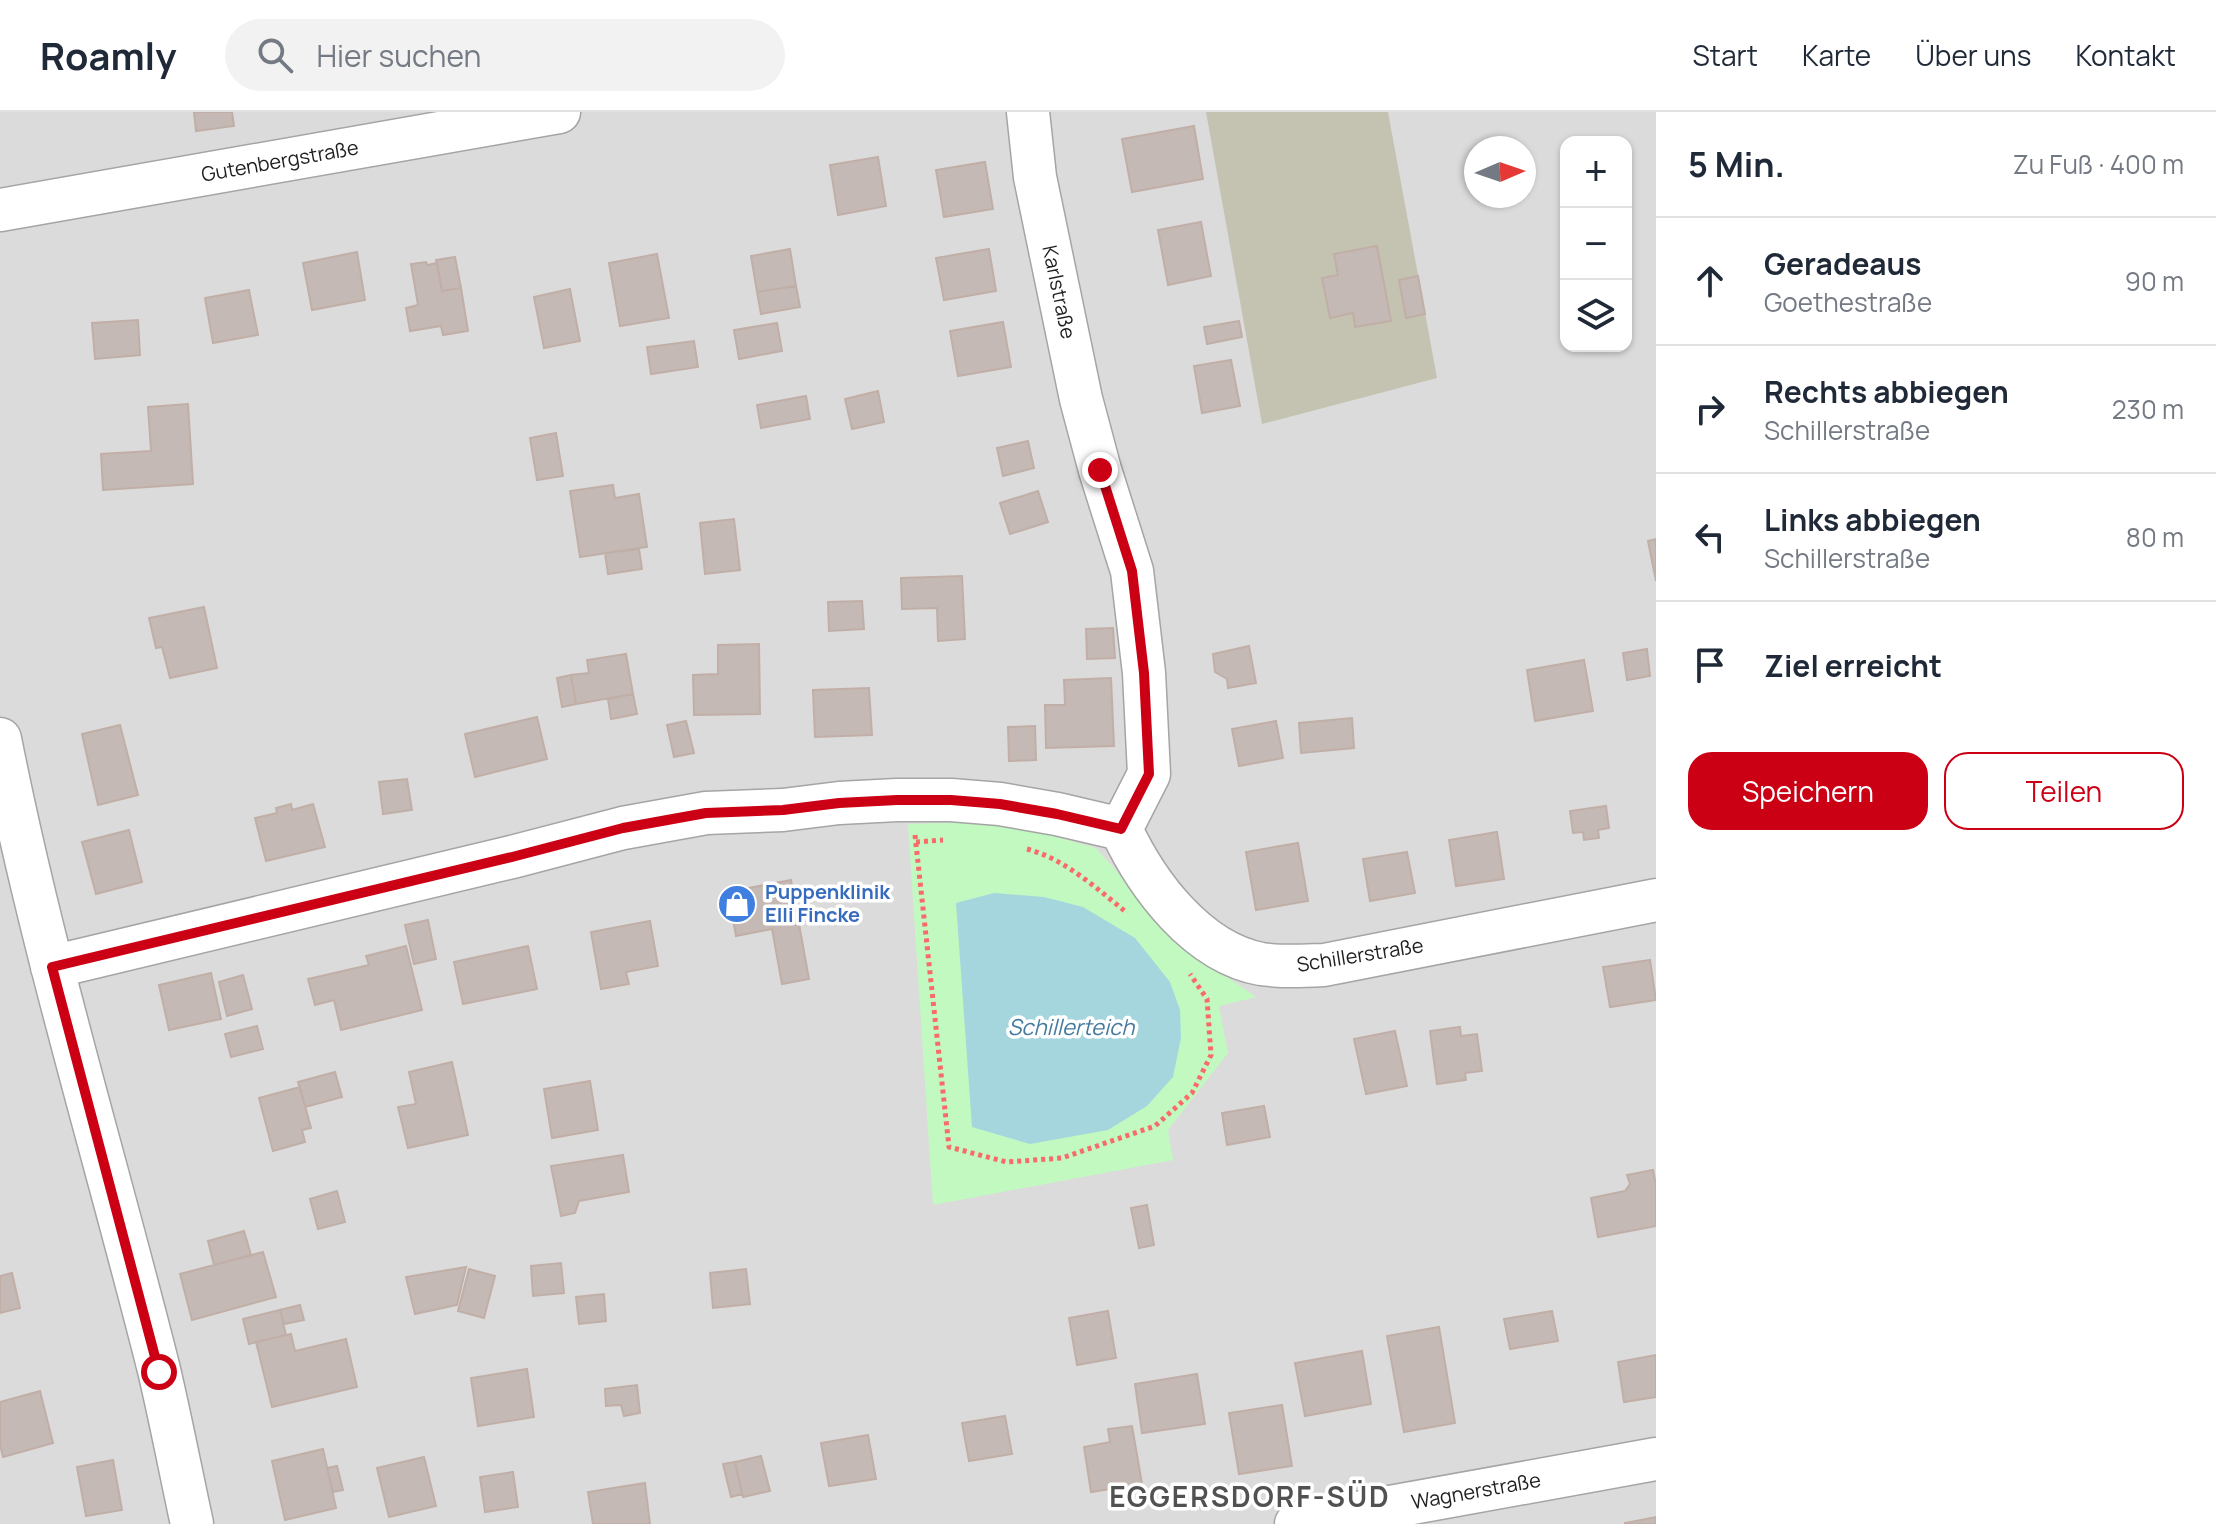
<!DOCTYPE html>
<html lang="de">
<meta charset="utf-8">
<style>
body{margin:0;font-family:Manrope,sans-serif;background:#f2f2f3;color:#1f2937}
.controls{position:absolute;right:24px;top:24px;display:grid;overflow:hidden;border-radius:16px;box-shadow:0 2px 6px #0004}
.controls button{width:72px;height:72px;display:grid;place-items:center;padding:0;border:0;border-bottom:2px solid #e0e1e3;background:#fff;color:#1f2937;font:40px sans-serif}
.compass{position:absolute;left:1464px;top:24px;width:72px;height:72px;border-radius:50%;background:#fff;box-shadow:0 2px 6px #0004;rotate:88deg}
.stop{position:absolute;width:24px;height:24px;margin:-18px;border:6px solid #cc0015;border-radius:50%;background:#fff}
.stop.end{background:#cc0015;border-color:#fff;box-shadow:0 2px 8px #0008}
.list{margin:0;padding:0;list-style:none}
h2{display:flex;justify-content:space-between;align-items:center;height:104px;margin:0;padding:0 32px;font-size:34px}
h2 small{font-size:26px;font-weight:400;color:#747a83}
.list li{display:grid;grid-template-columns:52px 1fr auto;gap:24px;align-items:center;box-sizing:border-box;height:128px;padding:0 32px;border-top:2px solid #e0e1e3}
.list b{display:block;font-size:30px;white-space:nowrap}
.list p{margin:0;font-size:26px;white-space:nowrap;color:#747a83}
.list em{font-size:26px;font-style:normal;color:#747a83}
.actions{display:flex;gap:16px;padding:24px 32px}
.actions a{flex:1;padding:18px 0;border:2px solid #cc0015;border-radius:24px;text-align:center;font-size:28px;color:#cc0015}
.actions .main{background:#cc0015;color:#fff}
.icon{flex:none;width:44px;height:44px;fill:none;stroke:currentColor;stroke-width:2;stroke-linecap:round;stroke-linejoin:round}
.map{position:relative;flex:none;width:1656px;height:1412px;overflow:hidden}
header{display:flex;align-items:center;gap:48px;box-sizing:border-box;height:112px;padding:0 40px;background:#fff;border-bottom:2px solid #e0e1e3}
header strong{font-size:38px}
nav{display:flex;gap:44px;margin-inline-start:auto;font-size:28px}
.search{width:560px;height:72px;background:#f2f2f3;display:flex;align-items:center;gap:20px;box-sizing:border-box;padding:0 28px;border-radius:44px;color:#747a83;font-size:30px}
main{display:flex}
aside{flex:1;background:#fff}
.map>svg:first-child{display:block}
</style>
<header>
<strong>Roamly</strong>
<div class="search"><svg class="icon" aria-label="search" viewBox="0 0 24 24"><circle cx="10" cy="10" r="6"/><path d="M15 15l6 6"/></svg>Hier suchen</div>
<nav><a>Start</a><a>Karte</a><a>Über uns</a><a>Kontakt</a></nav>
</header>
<main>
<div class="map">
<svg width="1656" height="1412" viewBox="0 0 1656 1412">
<rect width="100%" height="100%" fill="#efeae4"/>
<path fill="#dcdbdb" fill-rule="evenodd" d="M 0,0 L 1656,0 L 1656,1412 L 0,1412 ZM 1566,30 L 1626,30 L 1626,234 L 1566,234 ZM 1476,36 L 1524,36 L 1524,84 L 1476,84 Z"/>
<path fill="#c4c2b0" d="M 1206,0 L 1388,0 L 1437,266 L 1262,312 Z"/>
<path fill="#c2f9c1" d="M 1000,709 L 1096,736 L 1182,833 L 1256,885 L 1219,894 L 1228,941 L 1168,1018 L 1173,1048 L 933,1093 L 908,712 Z"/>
<path fill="#a5d6dd" d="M 994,781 L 1044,785 L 1083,795 L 1135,826 L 1170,870 L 1180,898 L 1181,926 L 1173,965 L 1147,994 L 1108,1018 L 1030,1032 L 972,1015 L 956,791 Z"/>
<path fill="#c4b9b4" stroke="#c1afa7" stroke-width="2" d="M 194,0 L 232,0 L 234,14 L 196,19 Z
M 1194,14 L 1203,67 L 1132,80 L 1122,27 Z
M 878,45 L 886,94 L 838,103 L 830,53 Z
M 985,50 L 993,97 L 944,105 L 936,58 Z
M 1201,110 L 1211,164 L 1168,173 L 1158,118 Z
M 1377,134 L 1391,209 L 1355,215 L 1353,201 L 1330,206 L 1322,166 L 1338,163 L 1334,142 Z
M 790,137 L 796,174 L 757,180 L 751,144 Z
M 989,137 L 996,179 L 944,188 L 936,146 Z
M 357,140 L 365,188 L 312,198 L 303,151 Z
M 657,142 L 669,206 L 620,214 L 609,151 Z
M 455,145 L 461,176 L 442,179 L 436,148 Z
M 426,150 L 427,153 L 437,151 L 442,179 L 461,176 L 468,219 L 443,223 L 441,214 L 410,219 L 406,196 L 418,193 L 411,152 Z
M 1418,164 L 1425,202 L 1406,206 L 1399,168 Z
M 796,174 L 800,195 L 761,202 L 757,180 Z
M 570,177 L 580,229 L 544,236 L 534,185 Z
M 249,178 L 258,223 L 213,231 L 205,186 Z
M 138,208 L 140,243 L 95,247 L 92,211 Z
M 1239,209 L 1242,225 L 1207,232 L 1204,215 Z
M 1003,210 L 1011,255 L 958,264 L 950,219 Z
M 777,211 L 782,239 L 739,247 L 734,218 Z
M 694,229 L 698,255 L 651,262 L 647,235 Z
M 1231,248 L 1240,294 L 1202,301 L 1194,254 Z
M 878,279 L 884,310 L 852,317 L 845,287 Z
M 806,284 L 810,307 L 761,316 L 757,293 Z
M 188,292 L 193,372 L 103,378 L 101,342 L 151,339 L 148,295 Z
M 556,321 L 563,364 L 537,368 L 530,326 Z
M 1028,329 L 1034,356 L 1003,364 L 997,336 Z
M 613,373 L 615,386 L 639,382 L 647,435 L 580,445 L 570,379 Z
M 1038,379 L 1048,410 L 1010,422 L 1000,391 Z
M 734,407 L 740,458 L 705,462 L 700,411 Z
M 1656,427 L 1656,469 L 1648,429 Z
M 639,437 L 642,457 L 608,462 L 605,441 Z
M 962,464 L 965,527 L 938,529 L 937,496 L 902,497 L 901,466 Z
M 862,489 L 864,517 L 829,519 L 828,490 Z
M 204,495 L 217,556 L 170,566 L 162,535 L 156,536 L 149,506 Z
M 1113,516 L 1115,546 L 1087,547 L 1086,517 Z
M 759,532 L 760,602 L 694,603 L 693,563 L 718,562 L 718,533 Z
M 1249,534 L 1256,571 L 1228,576 L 1227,567 L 1215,560 L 1213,542 Z
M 1647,537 L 1650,564 L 1627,568 L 1623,541 Z
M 626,542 L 633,582 L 576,592 L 571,563 L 589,561 L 587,548 Z
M 1584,548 L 1593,599 L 1535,609 L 1527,558 Z
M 571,563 L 576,592 L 562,595 L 557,566 Z
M 1111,566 L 1114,634 L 1046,636 L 1045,593 L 1065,593 L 1064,568 Z
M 869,576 L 872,623 L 815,625 L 813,578 Z
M 633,582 L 637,602 L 611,607 L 608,587 Z
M 537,605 L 547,647 L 475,665 L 465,622 Z
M 1352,606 L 1354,636 L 1301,641 L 1299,611 Z
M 686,609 L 694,641 L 674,645 L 667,613 Z
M 1276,609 L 1283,646 L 1239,654 L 1232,617 Z
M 120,613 L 138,683 L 98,693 L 82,622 Z
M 1035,614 L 1036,648 L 1009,649 L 1008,615 Z
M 407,667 L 412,698 L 383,702 L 379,670 Z
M 291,692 L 292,698 L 313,692 L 325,735 L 266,749 L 255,706 L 277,701 L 276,696 Z
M 1606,694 L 1609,716 L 1598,718 L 1599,726 L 1584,728 L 1583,720 L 1573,721 L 1570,699 Z
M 129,718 L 142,770 L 96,782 L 82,730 Z
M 1497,720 L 1504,767 L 1456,774 L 1449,728 Z
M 1298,731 L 1308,789 L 1256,798 L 1246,740 Z
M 1407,740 L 1415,781 L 1370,789 L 1363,747 Z
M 791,768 L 809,867 L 782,872 L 772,817 L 736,824 L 728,780 Z
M 428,808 L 436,847 L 414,852 L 405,813 Z
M 650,809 L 658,854 L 626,860 L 629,872 L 601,877 L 591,820 Z
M 406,834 L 422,898 L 341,918 L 334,888 L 315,893 L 308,867 L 369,853 L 366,844 Z
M 528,834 L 537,877 L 463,892 L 454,850 Z
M 1650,848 L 1656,888 L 1610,895 L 1603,855 Z
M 211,861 L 221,907 L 169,918 L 159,873 Z
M 243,863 L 252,897 L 227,904 L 219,870 Z
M 257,914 L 263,937 L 231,945 L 225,922 Z
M 1460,915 L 1461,924 L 1477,922 L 1482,959 L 1465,961 L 1466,968 L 1437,972 L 1430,919 Z
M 1395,919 L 1407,974 L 1366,982 L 1354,927 Z
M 452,950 L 468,1023 L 408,1036 L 398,995 L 416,992 L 409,960 Z
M 335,960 L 342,985 L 305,995 L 298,970 Z
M 590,969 L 598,1018 L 552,1026 L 544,977 Z
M 300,975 L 311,1016 L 302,1018 L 305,1030 L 273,1039 L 259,986 Z
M 1264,994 L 1270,1025 L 1227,1033 L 1222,1001 Z
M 623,1043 L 629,1080 L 579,1089 L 575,1101 L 561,1104 L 551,1054 Z
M 1653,1058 L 1656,1073 L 1656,1114 L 1598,1125 L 1591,1086 L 1625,1079 L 1630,1072 L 1627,1063 Z
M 337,1079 L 345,1110 L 318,1117 L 310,1087 Z
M 1147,1093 L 1154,1133 L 1139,1136 L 1131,1096 Z
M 244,1119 L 251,1143 L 214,1153 L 208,1129 Z
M 263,1140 L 276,1185 L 192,1208 L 180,1162 Z
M 561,1151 L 564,1181 L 533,1184 L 531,1154 Z
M 466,1155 L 457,1193 L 415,1202 L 406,1165 Z
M 469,1157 L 495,1164 L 484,1206 L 458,1199 Z
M 746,1157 L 750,1192 L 713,1196 L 710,1161 Z
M 12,1161 L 20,1196 L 0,1201 L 0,1164 Z
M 604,1182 L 606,1209 L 579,1212 L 576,1185 Z
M 300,1193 L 304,1208 L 284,1212 L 280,1198 Z
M 280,1198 L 286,1223 L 249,1232 L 243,1207 Z
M 1108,1199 L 1116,1246 L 1077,1253 L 1069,1206 Z
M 1552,1199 L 1558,1229 L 1510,1237 L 1504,1207 Z
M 1439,1215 L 1455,1311 L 1404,1320 L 1387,1224 Z
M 291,1222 L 295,1239 L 346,1227 L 357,1275 L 272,1295 L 256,1230 Z
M 1362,1239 L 1371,1292 L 1305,1304 L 1295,1251 Z
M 1656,1243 L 1656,1285 L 1624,1290 L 1618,1250 Z
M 527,1257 L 534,1305 L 478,1314 L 471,1266 Z
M 1197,1262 L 1205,1312 L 1142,1321 L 1135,1272 Z
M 637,1273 L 640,1301 L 624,1304 L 621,1293 L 606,1294 L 605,1277 Z
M 40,1279 L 53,1331 L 3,1345 L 0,1333 L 0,1290 Z
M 1282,1293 L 1292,1354 L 1239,1362 L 1229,1301 Z
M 1005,1304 L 1012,1342 L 969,1349 L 962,1311 Z
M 1132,1314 L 1142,1372 L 1091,1380 L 1084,1335 L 1110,1330 L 1108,1317 Z
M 868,1323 L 876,1367 L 829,1374 L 821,1331 Z
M 323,1337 L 336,1396 L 285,1408 L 272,1349 Z
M 761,1344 L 770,1379 L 743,1385 L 735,1350 Z
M 424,1345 L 436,1394 L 389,1405 L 377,1356 Z
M 113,1348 L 122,1398 L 86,1404 L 77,1355 Z
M 735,1350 L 742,1382 L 731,1385 L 723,1352 Z
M 337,1354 L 343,1378 L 333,1380 L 327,1356 Z
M 513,1360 L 518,1395 L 485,1400 L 480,1365 Z
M 645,1371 L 650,1412 L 593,1412 L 588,1380 Z
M 1656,1405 L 1656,1412 L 1625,1412 L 1625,1411 Z"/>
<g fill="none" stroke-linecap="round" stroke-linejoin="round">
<defs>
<path id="minor" d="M 1028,0 L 1035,65 L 1081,287 L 1100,358 L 1132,459 L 1144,561 L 1149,662 L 1121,717
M 0,98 L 559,0
M 0,627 C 42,840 106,1047 159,1258 C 171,1309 181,1361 192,1412
M 1121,717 C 1147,773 1197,840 1261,852 C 1282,855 1303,854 1324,853 L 1656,788
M 52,855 L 512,745 L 623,716 L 706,701 L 783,698 L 839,691 L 897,688 L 951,688 L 1000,692 L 1057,702 L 1121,717
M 1296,1412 L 1656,1347"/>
</defs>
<use href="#minor" stroke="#a5a5a5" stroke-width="45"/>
<path stroke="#f96b6b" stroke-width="5" stroke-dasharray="4 4" stroke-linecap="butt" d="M 915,723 L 949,1035 L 1007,1050 L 1062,1046 L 1155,1014 L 1192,981 L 1211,943 L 1207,887 L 1190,862
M 916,730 L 943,728
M 1027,737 C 1065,747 1096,776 1126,800"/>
<use href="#minor" stroke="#fff" stroke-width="42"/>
</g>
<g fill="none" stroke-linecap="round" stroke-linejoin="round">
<path stroke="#cc0015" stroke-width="10" d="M 159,1260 L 52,855 L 512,745 L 623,716 L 706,701 L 783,698 L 839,691 L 897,688 L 951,688 L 1000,692 L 1057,702 L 1121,717 L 1149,662 L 1144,561 L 1132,459 L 1100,358"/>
</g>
<defs>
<symbol id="shop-disc" viewBox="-11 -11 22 22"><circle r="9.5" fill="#3f7fe0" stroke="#fff"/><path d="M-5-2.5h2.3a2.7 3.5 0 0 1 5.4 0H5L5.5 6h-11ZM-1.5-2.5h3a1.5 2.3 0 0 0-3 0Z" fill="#fff"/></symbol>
</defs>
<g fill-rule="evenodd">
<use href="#shop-disc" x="715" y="770" width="44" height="44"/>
</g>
<g text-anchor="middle" stroke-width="7" stroke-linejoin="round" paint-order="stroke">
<g font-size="20" fill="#1e1e1e" stroke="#fff">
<text transform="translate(280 49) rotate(-10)" y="7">Gutenbergstraße</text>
<text transform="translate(1059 180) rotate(78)" y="7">Karlstraße</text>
<text transform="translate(1360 843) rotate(-9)" y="7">Schillerstraße</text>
<text transform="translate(1476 1379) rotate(-10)" y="7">Wagnerstraße</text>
</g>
<g font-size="20" font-weight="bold" fill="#366cbe" stroke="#fff" text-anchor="start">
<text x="765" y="787">Puppenklinik<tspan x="765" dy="23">Elli Fincke</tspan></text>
</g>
<g font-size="22" font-style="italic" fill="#457a9e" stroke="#fff">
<text x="1071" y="923">Schillerteich</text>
</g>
<g font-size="28" font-weight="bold" letter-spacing="2" fill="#515151" stroke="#fff">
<text x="1250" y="1395">EGGERSDORF-SÜD</text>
</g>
</g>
</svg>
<div class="controls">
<button>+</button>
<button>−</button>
<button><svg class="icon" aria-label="layers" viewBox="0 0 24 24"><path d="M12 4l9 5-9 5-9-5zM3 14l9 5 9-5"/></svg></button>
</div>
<svg class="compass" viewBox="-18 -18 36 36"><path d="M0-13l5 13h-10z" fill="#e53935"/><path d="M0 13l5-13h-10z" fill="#747a83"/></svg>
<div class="stop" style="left:159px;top:1260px"></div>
<div class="stop end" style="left:1100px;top:358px"></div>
</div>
<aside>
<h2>5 Min.<small>Zu Fuß · 400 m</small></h2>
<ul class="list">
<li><svg class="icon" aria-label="ahead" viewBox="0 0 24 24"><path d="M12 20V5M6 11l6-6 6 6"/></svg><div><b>Geradeaus</b><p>Goethestraße</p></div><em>90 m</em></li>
<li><svg class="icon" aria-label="right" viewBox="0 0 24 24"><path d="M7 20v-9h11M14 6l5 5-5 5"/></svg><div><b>Rechts abbiegen</b><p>Schillerstraße</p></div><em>230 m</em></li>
<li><svg class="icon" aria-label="left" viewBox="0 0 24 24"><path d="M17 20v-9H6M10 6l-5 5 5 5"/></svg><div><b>Links abbiegen</b><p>Schillerstraße</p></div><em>80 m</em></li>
<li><svg class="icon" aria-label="arrive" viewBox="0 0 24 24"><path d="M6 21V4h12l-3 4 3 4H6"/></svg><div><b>Ziel erreicht</b></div></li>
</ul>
<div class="actions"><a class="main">Speichern</a><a>Teilen</a></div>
</aside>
</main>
